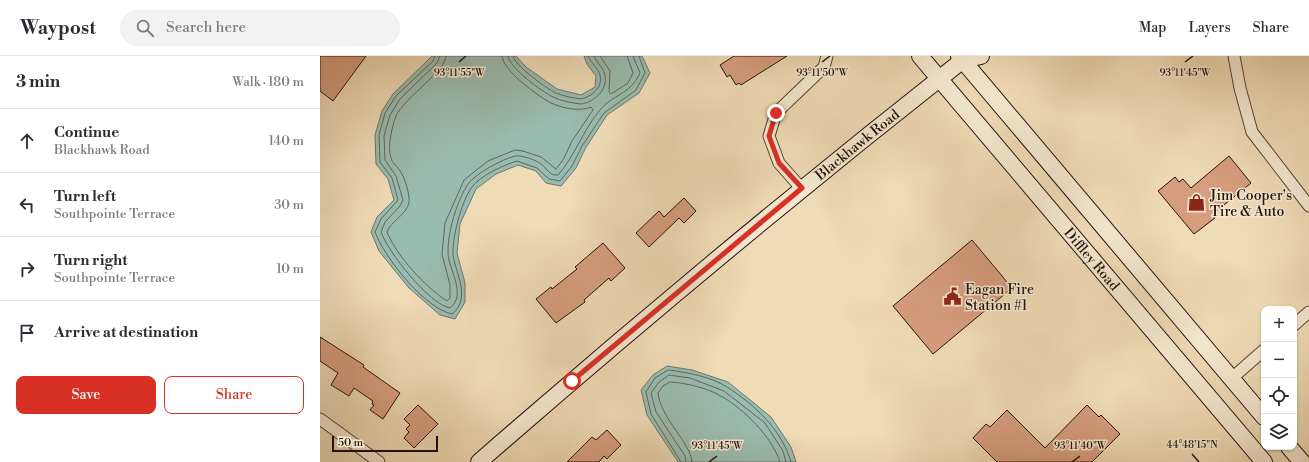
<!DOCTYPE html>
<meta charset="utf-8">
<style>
body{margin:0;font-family:"Libre Bodoni",serif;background:#f2f2f3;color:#2b2b33}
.controls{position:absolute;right:12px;bottom:12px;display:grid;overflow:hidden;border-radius:8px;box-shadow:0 1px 3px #0004}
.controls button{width:36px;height:36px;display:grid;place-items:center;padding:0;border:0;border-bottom:1px solid #e1e1e2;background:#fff;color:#2b2b33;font:20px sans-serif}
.scale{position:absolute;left:12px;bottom:10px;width:106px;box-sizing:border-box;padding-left:4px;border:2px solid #23120b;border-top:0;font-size:11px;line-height:14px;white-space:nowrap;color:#23120b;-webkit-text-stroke:3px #f5e8d0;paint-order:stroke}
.stop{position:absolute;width:12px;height:12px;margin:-9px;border:3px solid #d93025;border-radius:50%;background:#fff}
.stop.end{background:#d93025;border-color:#fff;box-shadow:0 1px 4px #0008}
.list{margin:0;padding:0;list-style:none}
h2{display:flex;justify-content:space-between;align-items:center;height:52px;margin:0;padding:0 16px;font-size:17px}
h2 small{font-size:13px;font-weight:400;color:#7c7c81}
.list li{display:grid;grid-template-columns:26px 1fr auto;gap:12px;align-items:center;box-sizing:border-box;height:64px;padding:0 16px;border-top:1px solid #e1e1e2}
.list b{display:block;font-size:15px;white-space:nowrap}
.list p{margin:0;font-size:13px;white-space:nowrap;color:#7c7c81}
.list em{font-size:13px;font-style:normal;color:#7c7c81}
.actions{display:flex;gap:8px;padding:12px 16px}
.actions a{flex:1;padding:9px 0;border:1px solid #d93025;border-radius:8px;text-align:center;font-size:14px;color:#d93025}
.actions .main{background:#d93025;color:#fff}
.icon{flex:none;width:22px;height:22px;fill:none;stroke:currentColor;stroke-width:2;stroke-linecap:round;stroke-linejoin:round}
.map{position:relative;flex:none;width:989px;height:406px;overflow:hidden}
header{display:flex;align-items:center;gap:24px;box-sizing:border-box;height:56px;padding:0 20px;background:#fff;border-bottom:1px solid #e1e1e2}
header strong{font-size:19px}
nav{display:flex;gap:22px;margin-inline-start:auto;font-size:14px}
.search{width:280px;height:36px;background:#f2f2f3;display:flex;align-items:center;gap:10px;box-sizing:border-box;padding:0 14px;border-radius:22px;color:#7c7c81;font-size:15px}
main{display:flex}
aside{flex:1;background:#fff}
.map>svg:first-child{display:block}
</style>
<header>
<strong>Waypost</strong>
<div class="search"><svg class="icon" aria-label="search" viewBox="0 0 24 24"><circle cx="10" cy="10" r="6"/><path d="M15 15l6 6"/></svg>Search here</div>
<nav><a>Map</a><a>Layers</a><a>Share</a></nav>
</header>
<main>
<aside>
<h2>3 min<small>Walk · 180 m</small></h2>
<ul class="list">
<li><svg class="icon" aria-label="ahead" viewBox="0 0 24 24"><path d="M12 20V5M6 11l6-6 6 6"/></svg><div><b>Continue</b><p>Blackhawk Road</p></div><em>140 m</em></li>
<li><svg class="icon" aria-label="left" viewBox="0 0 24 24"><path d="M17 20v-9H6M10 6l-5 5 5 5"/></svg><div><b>Turn left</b><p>Southpointe Terrace</p></div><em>30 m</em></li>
<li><svg class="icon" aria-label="right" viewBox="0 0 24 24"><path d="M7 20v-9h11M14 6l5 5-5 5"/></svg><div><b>Turn right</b><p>Southpointe Terrace</p></div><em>10 m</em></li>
<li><svg class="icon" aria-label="arrive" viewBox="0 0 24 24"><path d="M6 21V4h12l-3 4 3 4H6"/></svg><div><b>Arrive at destination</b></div></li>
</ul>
<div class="actions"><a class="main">Save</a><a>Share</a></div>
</aside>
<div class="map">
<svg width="989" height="406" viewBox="0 0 989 406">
<rect width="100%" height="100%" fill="#efdbb6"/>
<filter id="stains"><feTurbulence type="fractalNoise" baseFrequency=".005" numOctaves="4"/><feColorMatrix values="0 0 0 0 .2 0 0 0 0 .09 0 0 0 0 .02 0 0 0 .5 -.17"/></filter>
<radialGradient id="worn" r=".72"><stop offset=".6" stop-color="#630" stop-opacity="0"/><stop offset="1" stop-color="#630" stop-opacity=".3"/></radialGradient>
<path fill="#9abbaf" stroke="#6a776d" d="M 112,0 L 196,0 L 206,11 L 237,33 L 261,39 L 275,31 L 276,20 L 267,8 L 264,0 L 322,0 L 330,17 L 319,37 L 287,59 L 265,93 L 256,112 L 241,130 L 226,127 L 216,115 L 198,109 L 176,118 L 156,133 L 140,168 L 137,197 L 145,227 L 145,246 L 135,263 L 120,259 L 89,232 L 59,195 L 51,176 L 57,161 L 74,144 L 68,123 L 56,108 L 55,79 L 62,55 L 73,38 Z
M 347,310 L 372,314 L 408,326 L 451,361 L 471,391 L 476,406 L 358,406 L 327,359 L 321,334 L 333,319 Z"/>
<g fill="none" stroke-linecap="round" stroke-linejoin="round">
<path stroke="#5e665d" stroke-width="1" d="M 115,0 L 113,5 L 76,40 L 65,57 L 59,79 L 60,106 L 72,122 L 78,144 L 61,163 L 55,176 C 65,202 104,252 132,258 C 152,242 135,217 133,198 C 132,181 142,144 152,131 C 161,119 184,109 197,105 L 217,112 L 229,123 L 240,125 L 252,110 L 262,90 L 284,57 L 316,34 L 325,17 L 319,0
M 120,0 L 117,7 L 80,43 L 70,59 L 64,80 L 65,104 L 76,120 L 83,144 L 80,150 L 65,166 L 61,176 C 68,196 109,248 130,252 C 147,239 129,214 128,198 C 127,178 137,144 148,128 C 156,117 183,103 195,100 C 202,99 216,104 221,108 C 228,113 229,120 238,119 C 255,100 263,74 280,54 C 293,38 309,40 320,17 L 313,0
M 126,0 C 125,16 85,41 76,60 C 72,70 67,92 71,102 C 72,107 78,111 80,115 C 85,122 90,139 89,147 C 86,159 71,165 67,176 C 76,199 106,232 127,245 L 130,242 L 130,229 L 122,198 L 125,167 L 144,124 L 168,105 L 195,94 L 203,95 L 221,101 L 236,113 L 243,104 L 252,85 L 273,54 L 271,51 C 259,56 242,52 231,47 C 218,40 183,15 182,0
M 188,0 C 189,12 223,36 233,41 C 241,45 252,47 261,48 C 275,46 290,32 284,16 C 282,10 276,6 274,0
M 193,0 C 194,9 227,33 236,37 C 243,40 253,42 261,43 C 272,40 283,32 280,19 C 278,12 271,7 268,0
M 280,0 L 290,15 L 289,36 L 291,38 L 308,27 L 313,17 L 307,0
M 361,406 L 331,358 L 326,336 L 335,322 L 348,314 C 366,316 392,321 407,331 C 435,349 462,374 471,406
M 366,406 L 365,400 L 336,356 L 331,337 L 339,326 L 349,319 L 370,322 L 404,335 L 445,367 L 463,395 L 466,406
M 372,406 C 371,387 341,363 338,337 L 343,330 L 350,326 C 367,327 387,332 401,340 C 424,353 452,381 460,406"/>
</g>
<path fill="#d79d7f" stroke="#23120b" d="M 0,0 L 46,0 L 13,45 L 0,35 Z
M 414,0 L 467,0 L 421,29 L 419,27 L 416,29 L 410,19 L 407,21 L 400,9 Z
M 909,100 L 931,127 L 893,158 L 895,162 L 874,178 L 838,135 L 855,121 L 859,126 L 863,123 L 871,132 Z
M 364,142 L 376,155 L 364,167 L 359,162 L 329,191 L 316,177 L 339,155 L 344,161 Z
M 652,184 L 692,232 L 613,298 L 573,250 Z
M 283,187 L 305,212 L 291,225 L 289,222 L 264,244 L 265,246 L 236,267 L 216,243 L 231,231 L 232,233 L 257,213 L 255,211 Z
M 0,281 L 44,309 L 43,311 L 80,337 L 63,363 L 50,354 L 54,349 L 52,348 L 53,345 L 34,332 L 29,340 L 11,329 L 18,317 L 0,305 Z
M 98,349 L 118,368 L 94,392 L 84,382 L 89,376 L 86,373 L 90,369 L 84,363 Z
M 767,349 L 779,361 L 781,359 L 800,378 L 772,406 L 677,406 L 653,382 L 666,368 L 670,371 L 687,354 L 725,392 Z
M 287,374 L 301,389 L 287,403 L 284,400 L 279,406 L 247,406 L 272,381 L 276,384 Z"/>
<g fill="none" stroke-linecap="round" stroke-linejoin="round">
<defs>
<path id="street" d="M 914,0 L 920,32 L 932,76 L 989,150
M 481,132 L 459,107 L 449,80 L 456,57 L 504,11 L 507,0
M 974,269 L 989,256
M 911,323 L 944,294
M 0,363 L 59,406"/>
<g id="secondary">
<path id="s1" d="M 600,0 L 944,406"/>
<path d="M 639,0 L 944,361"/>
<path d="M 643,4 L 661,0"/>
<path d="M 969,391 L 982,406"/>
<path id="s2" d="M 159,406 C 317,268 478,134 643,4 L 645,0"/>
</g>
</defs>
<use href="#street" stroke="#564436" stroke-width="13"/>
<use href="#secondary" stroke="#23120b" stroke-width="18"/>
<use href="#street" stroke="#f5e8d0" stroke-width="11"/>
<use href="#secondary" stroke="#f5e8d0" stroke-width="16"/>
</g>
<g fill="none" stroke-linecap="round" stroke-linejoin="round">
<path stroke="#d93025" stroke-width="5" d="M 252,325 L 482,132 L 459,107 L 449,80 L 456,57"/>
</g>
<path fill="none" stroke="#23120b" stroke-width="1.5" d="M 139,6 L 146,0M 502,6 L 510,0M 865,6 L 873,0M 872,398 L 879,406M 389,406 L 397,400M 752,406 L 760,400"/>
<defs>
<symbol id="shop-bare" viewBox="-9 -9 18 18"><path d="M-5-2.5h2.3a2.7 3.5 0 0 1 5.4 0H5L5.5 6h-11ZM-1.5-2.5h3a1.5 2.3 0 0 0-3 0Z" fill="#8f2418" stroke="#f5e8d0" stroke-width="2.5" paint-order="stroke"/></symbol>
<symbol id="civic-bare" viewBox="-9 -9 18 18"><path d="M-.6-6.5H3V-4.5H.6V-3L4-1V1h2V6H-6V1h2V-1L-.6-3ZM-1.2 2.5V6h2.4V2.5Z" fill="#8f2418" stroke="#f5e8d0" stroke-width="2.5" paint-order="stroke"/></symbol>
</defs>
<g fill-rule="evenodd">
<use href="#shop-bare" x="864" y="134" width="25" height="25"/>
<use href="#civic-bare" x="620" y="228" width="25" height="25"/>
</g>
<g text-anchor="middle" stroke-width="3" stroke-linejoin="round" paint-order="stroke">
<g font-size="14" fill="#23120b" stroke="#f5e8d0">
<text dy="5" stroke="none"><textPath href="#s2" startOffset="494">Blackhawk Road</textPath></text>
<text dy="5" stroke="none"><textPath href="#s1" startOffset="266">Diffley Road</textPath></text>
</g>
<g font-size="14" fill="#23120b" stroke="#f5e8d0" text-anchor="start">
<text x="890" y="144">Jim Cooper's<tspan x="890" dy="16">Tire &amp; Auto</tspan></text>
<text x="645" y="238">Eagan Fire<tspan x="645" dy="16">Station #1</tspan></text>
</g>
</g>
<g font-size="10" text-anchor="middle" fill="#23120b" stroke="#f5e8d0" stroke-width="3" stroke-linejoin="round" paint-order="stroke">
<text x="139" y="20">93°11'55"W</text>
<text x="502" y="20">93°11'50"W</text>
<text x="865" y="20">93°11'45"W</text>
<text x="872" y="392">44°48'15"N</text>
<text x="397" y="393">93°11'45"W</text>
<text x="760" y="393">93°11'40"W</text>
</g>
<rect width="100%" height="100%" filter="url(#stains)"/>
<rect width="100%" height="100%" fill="url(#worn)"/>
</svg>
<div class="controls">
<button>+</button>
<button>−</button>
<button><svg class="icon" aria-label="locate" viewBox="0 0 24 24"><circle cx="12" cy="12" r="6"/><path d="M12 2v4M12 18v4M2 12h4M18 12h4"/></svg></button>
<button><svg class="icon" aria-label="layers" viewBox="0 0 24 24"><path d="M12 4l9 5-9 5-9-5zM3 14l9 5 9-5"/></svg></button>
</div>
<div class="scale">50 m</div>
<div class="stop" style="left:252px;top:325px"></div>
<div class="stop end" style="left:456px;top:57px"></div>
</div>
</main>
